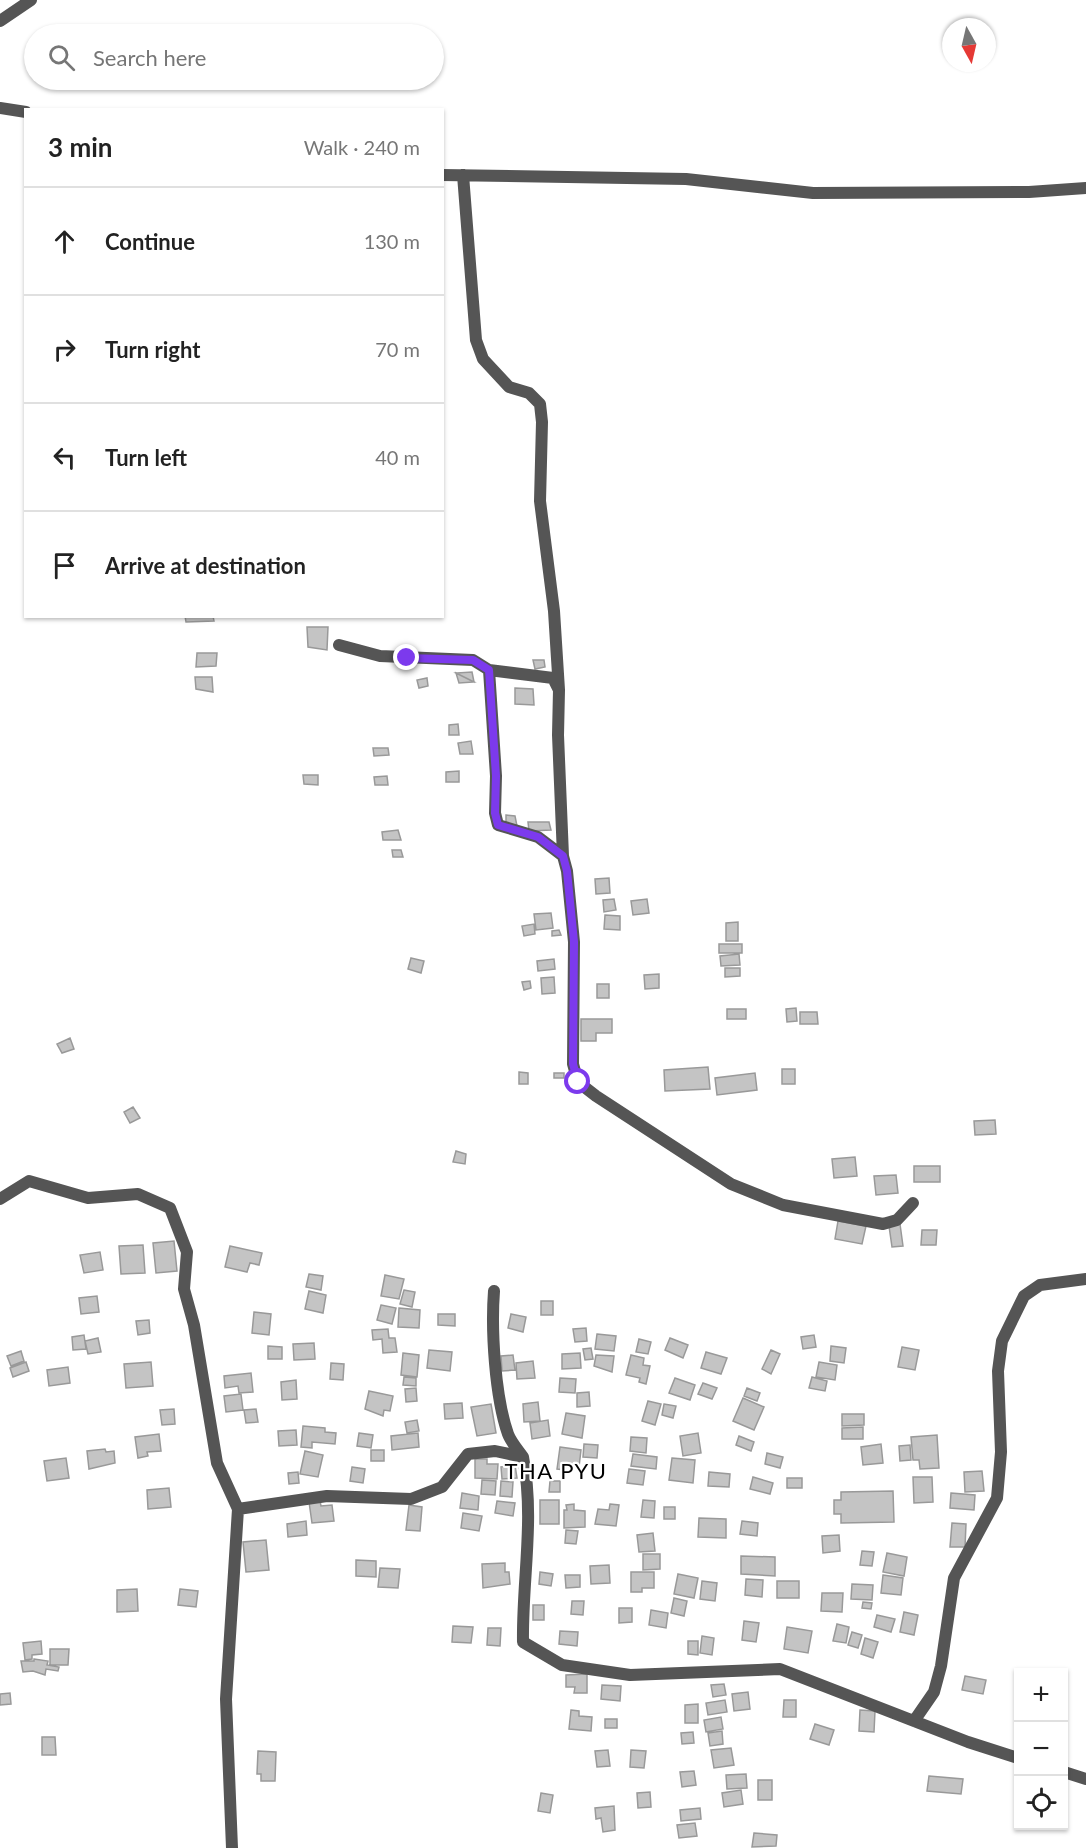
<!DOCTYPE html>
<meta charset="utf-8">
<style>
body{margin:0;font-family:Lato,sans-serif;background:#f6f6f6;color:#222}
.controls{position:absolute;right:18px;bottom:18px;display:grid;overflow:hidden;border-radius:0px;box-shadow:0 2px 4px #0004}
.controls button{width:54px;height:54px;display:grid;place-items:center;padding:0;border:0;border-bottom:2px solid #e0e0e0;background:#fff;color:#222;font:30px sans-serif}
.compass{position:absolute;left:942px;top:18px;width:54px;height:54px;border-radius:50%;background:#fff;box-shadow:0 2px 4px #0004;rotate:172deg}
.stop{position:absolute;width:18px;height:18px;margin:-14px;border:4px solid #7c3aed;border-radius:50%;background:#fff}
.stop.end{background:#7c3aed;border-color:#fff;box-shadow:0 2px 6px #0008}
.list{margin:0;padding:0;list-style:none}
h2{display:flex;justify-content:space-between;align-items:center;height:78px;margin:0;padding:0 24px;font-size:26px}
h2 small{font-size:20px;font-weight:400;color:#767676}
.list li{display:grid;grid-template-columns:39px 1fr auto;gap:18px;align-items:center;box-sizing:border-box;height:108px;padding:0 24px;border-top:2px solid #e0e0e0}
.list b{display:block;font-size:22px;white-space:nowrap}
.list em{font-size:20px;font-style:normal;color:#767676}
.icon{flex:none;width:33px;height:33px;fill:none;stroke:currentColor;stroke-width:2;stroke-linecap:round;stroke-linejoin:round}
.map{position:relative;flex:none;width:1086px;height:1848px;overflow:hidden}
.search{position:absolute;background:#fff;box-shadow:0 2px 4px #0004;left:24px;top:24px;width:420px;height:66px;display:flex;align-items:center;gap:15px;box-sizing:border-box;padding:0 21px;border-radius:33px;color:#767676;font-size:22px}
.panel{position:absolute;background:#fff;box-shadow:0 2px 4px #0004;left:24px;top:108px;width:420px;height:510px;border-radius:0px}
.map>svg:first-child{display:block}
</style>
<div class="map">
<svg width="1086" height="1848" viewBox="0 0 1086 1848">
<rect width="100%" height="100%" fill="#fff"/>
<path fill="#c4c4c4" stroke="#999" stroke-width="1.5" d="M 185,616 L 213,616 L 214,621 L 186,622 Z
M 307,627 L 328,627 L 327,650 L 308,647 Z
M 197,653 L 217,653 L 216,666 L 196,667 Z
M 533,660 L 544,660 L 545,667 L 535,669 Z
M 472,672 L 474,682 L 456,673 Z
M 456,673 L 474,682 L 459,683 Z
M 195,677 L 212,677 L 213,692 L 196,689 Z
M 427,678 L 428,686 L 419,688 L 417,680 Z
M 515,688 L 533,689 L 534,705 L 515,704 Z
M 458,724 L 459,735 L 449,735 L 449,725 Z
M 471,741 L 473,754 L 460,754 L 458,743 Z
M 373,748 L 388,748 L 389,755 L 374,756 Z
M 459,771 L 459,782 L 446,782 L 446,772 Z
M 303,775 L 318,775 L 318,785 L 304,784 Z
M 387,776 L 388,785 L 375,785 L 374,777 Z
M 506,815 L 515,816 L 517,826 L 506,827 Z
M 528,822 L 549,822 L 551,830 L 529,831 Z
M 398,830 L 401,840 L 383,840 L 382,832 Z
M 392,850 L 401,850 L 403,857 L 393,857 Z
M 609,878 L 610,893 L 596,894 L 595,879 Z
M 614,899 L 616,910 L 604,912 L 603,900 Z
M 647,899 L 649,913 L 633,915 L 631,901 Z
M 551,913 L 553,928 L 536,930 L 534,914 Z
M 605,915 L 620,916 L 620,930 L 604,929 Z
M 738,922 L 738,941 L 726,941 L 726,923 Z
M 534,924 L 535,934 L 524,936 L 522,926 Z
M 559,930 L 561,935 L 552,936 L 552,931 Z
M 719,944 L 742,944 L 742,953 L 719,953 Z
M 739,954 L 740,965 L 721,966 L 720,956 Z
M 411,958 L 424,961 L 421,973 L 408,969 Z
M 554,959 L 555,969 L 538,971 L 537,961 Z
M 725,968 L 740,968 L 740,976 L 725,977 Z
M 659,974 L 659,988 L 645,989 L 644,975 Z
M 554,977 L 555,993 L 542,994 L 541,978 Z
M 530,981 L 531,988 L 524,990 L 522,982 Z
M 597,984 L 609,984 L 609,998 L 597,998 Z
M 796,1008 L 797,1021 L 787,1022 L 786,1009 Z
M 727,1009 L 746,1009 L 746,1019 L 727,1019 Z
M 800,1012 L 817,1012 L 818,1024 L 800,1024 Z
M 581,1019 L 612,1019 L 612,1033 L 596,1033 L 596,1041 L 581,1041 Z
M 70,1038 L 74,1049 L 62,1053 L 57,1044 Z
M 708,1067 L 710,1089 L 665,1091 L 664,1070 Z
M 782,1069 L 795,1069 L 795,1084 L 782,1084 Z
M 519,1072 L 528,1073 L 528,1084 L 519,1084 Z
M 554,1073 L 564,1073 L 564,1078 L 554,1078 Z
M 755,1073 L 757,1090 L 717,1095 L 715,1078 Z
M 133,1107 L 140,1118 L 130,1123 L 124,1112 Z
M 995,1120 L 996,1134 L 975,1135 L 974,1121 Z
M 456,1151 L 466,1154 L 465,1164 L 453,1162 Z
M 855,1157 L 857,1176 L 834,1178 L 832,1159 Z
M 914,1166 L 940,1166 L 940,1182 L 914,1182 Z
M 896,1175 L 898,1193 L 876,1195 L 874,1176 Z
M 838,1221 L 866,1226 L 862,1244 L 835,1239 Z
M 900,1224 L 903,1246 L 892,1247 L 889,1226 Z
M 922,1230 L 937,1230 L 936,1245 L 921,1245 Z
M 174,1241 L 177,1271 L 156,1273 L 153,1243 Z
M 143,1245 L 145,1273 L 121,1274 L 119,1246 Z
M 230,1246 L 262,1253 L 259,1265 L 250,1263 L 247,1272 L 225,1267 Z
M 100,1252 L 103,1270 L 84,1273 L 80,1255 Z
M 309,1274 L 323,1276 L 321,1290 L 306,1287 Z
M 385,1275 L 404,1279 L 399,1299 L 381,1296 Z
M 404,1290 L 415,1292 L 412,1307 L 400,1304 Z
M 309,1291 L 326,1295 L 323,1313 L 305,1309 Z
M 97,1296 L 99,1312 L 81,1314 L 79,1298 Z
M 541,1301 L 553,1301 L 553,1315 L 541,1315 Z
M 381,1305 L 396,1308 L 392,1324 L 377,1320 Z
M 399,1308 L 420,1310 L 419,1328 L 398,1327 Z
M 254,1312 L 271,1314 L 269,1335 L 252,1333 Z
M 438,1314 L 455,1314 L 455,1326 L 438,1325 Z
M 511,1314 L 526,1317 L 523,1332 L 508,1328 Z
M 149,1320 L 150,1333 L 138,1335 L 136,1321 Z
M 586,1328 L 587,1341 L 575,1342 L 573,1329 Z
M 388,1329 L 389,1338 L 395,1338 L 397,1352 L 383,1353 L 382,1339 L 373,1340 L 372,1330 Z
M 597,1334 L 616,1336 L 614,1351 L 595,1349 Z
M 84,1335 L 86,1349 L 73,1350 L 72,1337 Z
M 814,1335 L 816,1347 L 803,1349 L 801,1337 Z
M 98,1338 L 101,1352 L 88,1354 L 85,1341 Z
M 670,1338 L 688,1345 L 683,1358 L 665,1350 Z
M 639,1339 L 651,1342 L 648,1354 L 636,1352 Z
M 314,1343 L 315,1359 L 294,1360 L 293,1344 Z
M 268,1346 L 282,1347 L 282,1359 L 268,1359 Z
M 831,1346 L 846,1348 L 844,1363 L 830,1361 Z
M 902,1347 L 919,1350 L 915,1370 L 898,1367 Z
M 591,1348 L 593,1359 L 585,1360 L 583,1349 Z
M 429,1350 L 452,1352 L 450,1371 L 427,1368 Z
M 771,1350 L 780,1354 L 771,1374 L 762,1369 Z
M 21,1351 L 24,1361 L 11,1366 L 7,1356 Z
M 706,1352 L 727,1358 L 721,1374 L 701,1368 Z
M 403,1353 L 419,1355 L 417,1377 L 401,1375 Z
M 580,1353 L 581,1368 L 562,1369 L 562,1354 Z
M 513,1355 L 515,1370 L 502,1371 L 501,1356 Z
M 596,1355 L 614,1356 L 612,1372 L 594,1366 Z
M 631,1355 L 644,1358 L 643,1365 L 650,1366 L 646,1384 L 639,1382 L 640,1378 L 626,1375 Z
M 533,1361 L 535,1378 L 517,1379 L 516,1363 Z
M 26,1362 L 29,1371 L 13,1377 L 10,1368 Z
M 151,1362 L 153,1386 L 126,1388 L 124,1364 Z
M 819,1362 L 837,1365 L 835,1380 L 816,1377 Z
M 331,1363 L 344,1364 L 343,1380 L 330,1379 Z
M 68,1367 L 70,1383 L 49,1386 L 47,1370 Z
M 251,1373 L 253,1392 L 239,1393 L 238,1386 L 225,1388 L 224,1376 Z
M 404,1377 L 416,1378 L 416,1386 L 403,1385 Z
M 812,1377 L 827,1381 L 825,1391 L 809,1388 Z
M 560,1378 L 576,1379 L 575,1393 L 559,1392 Z
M 675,1378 L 695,1385 L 690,1400 L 669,1393 Z
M 296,1380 L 297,1399 L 282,1400 L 281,1382 Z
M 703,1383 L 717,1388 L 712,1399 L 698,1394 Z
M 416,1388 L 417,1401 L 406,1402 L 405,1389 Z
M 747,1388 L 760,1393 L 757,1401 L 744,1396 Z
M 369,1391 L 393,1396 L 390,1411 L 384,1410 L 383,1416 L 365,1409 Z
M 589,1392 L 590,1406 L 577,1407 L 577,1393 Z
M 241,1394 L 243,1410 L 226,1412 L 224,1396 Z
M 743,1398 L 764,1407 L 754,1430 L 733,1421 Z
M 648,1401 L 661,1404 L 655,1425 L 642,1421 Z
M 538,1402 L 540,1421 L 524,1422 L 523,1404 Z
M 462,1403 L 463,1418 L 445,1419 L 444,1404 Z
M 491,1404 L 496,1433 L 477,1436 L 471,1407 Z
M 664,1404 L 676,1406 L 673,1418 L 662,1415 Z
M 174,1409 L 175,1424 L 162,1425 L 160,1410 Z
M 256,1409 L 258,1422 L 246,1423 L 244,1410 Z
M 566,1413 L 585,1416 L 582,1438 L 562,1434 Z
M 842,1414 L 864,1414 L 864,1425 L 842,1426 Z
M 417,1420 L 419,1431 L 407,1433 L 405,1422 Z
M 548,1420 L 550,1436 L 532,1439 L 530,1423 Z
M 303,1426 L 325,1428 L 325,1432 L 336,1433 L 335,1444 L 312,1442 L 312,1448 L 301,1447 Z
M 863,1427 L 863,1439 L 842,1439 L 842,1428 Z
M 296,1430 L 297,1445 L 279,1446 L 278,1431 Z
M 359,1433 L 373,1435 L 371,1448 L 357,1446 Z
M 418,1433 L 419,1447 L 392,1450 L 391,1436 Z
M 698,1433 L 701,1453 L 683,1456 L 680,1436 Z
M 159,1434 L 161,1451 L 147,1452 L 148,1456 L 138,1458 L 135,1437 Z
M 937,1435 L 939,1468 L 920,1469 L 919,1460 L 913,1460 L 911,1437 Z
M 739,1436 L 754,1442 L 751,1451 L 736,1445 Z
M 631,1437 L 647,1438 L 646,1453 L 630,1451 Z
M 584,1444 L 598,1445 L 597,1458 L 583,1457 Z
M 881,1444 L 883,1463 L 863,1465 L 861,1447 Z
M 910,1445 L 911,1460 L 900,1461 L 899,1446 Z
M 560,1447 L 581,1450 L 579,1467 L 566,1466 L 565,1470 L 557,1469 Z
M 105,1449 L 106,1452 L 114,1451 L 115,1463 L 89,1469 L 87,1451 Z
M 371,1450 L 384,1450 L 384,1461 L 371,1461 Z
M 305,1451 L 323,1455 L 318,1477 L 300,1474 Z
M 767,1453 L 783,1457 L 780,1468 L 765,1464 Z
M 633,1454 L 657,1457 L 656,1469 L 631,1466 Z
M 66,1458 L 69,1478 L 47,1481 L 44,1461 Z
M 672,1458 L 695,1460 L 693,1483 L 669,1480 Z
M 475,1459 L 487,1459 L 487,1464 L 498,1464 L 497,1479 L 475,1478 Z
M 515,1465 L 517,1478 L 502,1479 L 501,1467 Z
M 352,1467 L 365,1469 L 363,1483 L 350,1481 Z
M 629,1469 L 645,1471 L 643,1485 L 627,1483 Z
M 982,1471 L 984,1491 L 965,1492 L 964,1472 Z
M 298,1472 L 299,1483 L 289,1484 L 288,1473 Z
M 709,1472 L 730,1474 L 729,1487 L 708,1486 Z
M 753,1477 L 773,1483 L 770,1494 L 750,1489 Z
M 913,1477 L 932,1477 L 933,1502 L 914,1503 Z
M 787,1478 L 802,1478 L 802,1488 L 787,1488 Z
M 482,1480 L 496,1481 L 495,1495 L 481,1494 Z
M 501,1481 L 513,1482 L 512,1497 L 500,1496 Z
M 550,1481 L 560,1481 L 560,1492 L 549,1492 Z
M 169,1488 L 171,1507 L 148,1509 L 147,1490 Z
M 893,1491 L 894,1522 L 841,1523 L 841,1514 L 834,1514 L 834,1500 L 841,1500 L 841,1492 Z
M 462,1493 L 479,1496 L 478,1510 L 460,1508 Z
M 951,1493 L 975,1495 L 974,1510 L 950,1508 Z
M 540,1500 L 559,1500 L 559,1524 L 540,1524 Z
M 643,1500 L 655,1501 L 654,1518 L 641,1517 Z
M 320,1501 L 321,1506 L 332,1505 L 334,1521 L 312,1523 L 309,1502 Z
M 497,1501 L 515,1503 L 513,1516 L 495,1513 Z
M 574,1504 L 574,1510 L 585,1511 L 585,1527 L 564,1528 L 564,1510 L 567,1510 L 566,1505 Z
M 610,1504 L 619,1505 L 616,1526 L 595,1524 L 598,1509 L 609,1510 Z
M 409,1505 L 422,1507 L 420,1531 L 406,1530 Z
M 664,1507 L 675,1507 L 675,1519 L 664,1519 Z
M 463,1513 L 482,1516 L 479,1531 L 461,1528 Z
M 699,1518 L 726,1519 L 726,1538 L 698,1537 Z
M 306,1521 L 307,1535 L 288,1537 L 287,1524 Z
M 742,1521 L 758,1523 L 757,1536 L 740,1534 Z
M 952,1523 L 966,1524 L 965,1547 L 950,1547 Z
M 566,1530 L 578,1531 L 576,1544 L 565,1543 Z
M 653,1533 L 655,1551 L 639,1552 L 637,1535 Z
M 839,1535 L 840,1551 L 823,1553 L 822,1536 Z
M 266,1540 L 269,1570 L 246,1572 L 243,1542 Z
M 862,1551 L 874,1552 L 872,1566 L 860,1565 Z
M 887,1553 L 907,1557 L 904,1576 L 883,1572 Z
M 643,1554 L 660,1554 L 660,1569 L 643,1570 Z
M 741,1556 L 775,1557 L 775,1576 L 741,1574 Z
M 356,1560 L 376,1561 L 376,1577 L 356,1576 Z
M 505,1563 L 505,1572 L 509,1572 L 510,1584 L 483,1588 L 482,1564 Z
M 609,1565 L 610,1583 L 591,1584 L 590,1566 Z
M 380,1568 L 400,1569 L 398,1588 L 378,1587 Z
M 540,1572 L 553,1574 L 551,1586 L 539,1584 Z
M 631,1572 L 654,1572 L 654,1588 L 642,1588 L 642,1592 L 631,1592 Z
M 678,1574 L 698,1578 L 694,1598 L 674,1594 Z
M 565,1575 L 580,1575 L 580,1587 L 566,1588 Z
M 883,1575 L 903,1578 L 901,1595 L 881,1593 Z
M 746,1579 L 763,1580 L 762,1597 L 745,1595 Z
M 702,1581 L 717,1583 L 715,1601 L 700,1599 Z
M 777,1581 L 799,1581 L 799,1598 L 777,1598 Z
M 852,1584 L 873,1585 L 872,1600 L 851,1599 Z
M 137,1589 L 138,1611 L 117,1612 L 117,1590 Z
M 180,1589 L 198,1591 L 196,1607 L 178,1605 Z
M 822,1593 L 843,1593 L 842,1612 L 821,1611 Z
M 674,1598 L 687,1601 L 684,1616 L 671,1613 Z
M 572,1601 L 584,1601 L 583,1615 L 571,1614 Z
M 863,1602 L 872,1603 L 871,1609 L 862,1608 Z
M 533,1605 L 544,1605 L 544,1620 L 533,1620 Z
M 619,1608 L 632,1608 L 632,1622 L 619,1623 Z
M 651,1610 L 668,1613 L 666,1628 L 649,1625 Z
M 904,1612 L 918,1615 L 914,1635 L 900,1632 Z
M 877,1615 L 895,1619 L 891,1632 L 874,1627 Z
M 744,1621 L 759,1623 L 756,1642 L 742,1640 Z
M 837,1624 L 849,1627 L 846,1643 L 833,1641 Z
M 453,1626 L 473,1627 L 471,1643 L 452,1642 Z
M 787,1627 L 812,1631 L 808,1653 L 784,1649 Z
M 488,1628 L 501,1628 L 500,1646 L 487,1645 Z
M 560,1631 L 578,1632 L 577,1646 L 559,1644 Z
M 852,1632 L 862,1635 L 858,1648 L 848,1645 Z
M 702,1636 L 714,1638 L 712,1655 L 700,1653 Z
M 865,1638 L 878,1642 L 873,1658 L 861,1654 Z
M 41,1641 L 42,1654 L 32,1655 L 32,1659 L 25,1660 L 23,1643 Z
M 688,1641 L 698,1641 L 698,1655 L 688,1654 Z
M 50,1649 L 69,1649 L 68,1665 L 50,1665 Z
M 34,1659 L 48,1661 L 47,1665 L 59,1667 L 58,1671 L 46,1669 L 45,1675 L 33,1671 L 23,1672 L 21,1661 L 34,1661 Z
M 587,1674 L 587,1693 L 574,1693 L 575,1687 L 566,1687 L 566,1675 Z
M 965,1676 L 986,1680 L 983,1694 L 962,1690 Z
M 724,1684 L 726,1695 L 713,1697 L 711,1685 Z
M 602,1685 L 621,1686 L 620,1701 L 601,1699 Z
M 748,1692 L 750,1709 L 734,1711 L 732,1694 Z
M 10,1693 L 11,1704 L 0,1705 L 0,1694 Z
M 725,1700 L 727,1712 L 708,1715 L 706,1703 Z
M 784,1700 L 796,1700 L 796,1717 L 783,1717 Z
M 698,1704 L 698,1723 L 685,1723 L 685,1705 Z
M 571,1710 L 579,1711 L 579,1716 L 592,1717 L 591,1731 L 569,1729 Z
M 860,1710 L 875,1711 L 874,1732 L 859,1731 Z
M 721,1717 L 723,1729 L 706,1732 L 704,1720 Z
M 605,1719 L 617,1719 L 617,1728 L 605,1728 Z
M 815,1724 L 834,1730 L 829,1745 L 810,1739 Z
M 722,1731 L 723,1744 L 710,1746 L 708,1733 Z
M 693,1732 L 694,1743 L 682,1744 L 681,1733 Z
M 42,1737 L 55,1737 L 56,1755 L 42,1755 Z
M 731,1748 L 734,1765 L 714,1768 L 711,1750 Z
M 608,1750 L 610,1766 L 597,1767 L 595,1751 Z
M 631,1750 L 646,1751 L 644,1768 L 630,1767 Z
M 258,1751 L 276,1752 L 275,1781 L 261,1781 L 261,1774 L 257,1774 Z
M 694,1771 L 696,1785 L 682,1787 L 680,1772 Z
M 746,1774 L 747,1788 L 727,1789 L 726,1775 Z
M 929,1776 L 963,1779 L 961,1794 L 927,1791 Z
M 758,1780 L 772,1780 L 772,1800 L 758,1800 Z
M 741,1790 L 743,1804 L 724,1807 L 722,1793 Z
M 650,1792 L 651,1807 L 638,1808 L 637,1793 Z
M 541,1793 L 553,1795 L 550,1813 L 538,1811 Z
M 614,1806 L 615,1830 L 603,1832 L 601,1818 L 596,1819 L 595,1808 Z
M 700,1808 L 701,1819 L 681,1821 L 680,1810 Z
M 695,1823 L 697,1836 L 679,1838 L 677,1825 Z
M 754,1833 L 777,1835 L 776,1846 L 752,1847 Z"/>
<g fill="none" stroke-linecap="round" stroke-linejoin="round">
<path stroke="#555" stroke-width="12" d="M 0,21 L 31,0
M 0,108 L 26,112
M 442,175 L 686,179 L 813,193 L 1029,192 L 1086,188
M 463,175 L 476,340 L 483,359 L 509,387 L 529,393 L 540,404 L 542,422 L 540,501 L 554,611 L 559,690
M 339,645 L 380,656 L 473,660 L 489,670 L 553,678 L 559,690 L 558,735 L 563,856
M 489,670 L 496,776 L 495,813 L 498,825 L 538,837 L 563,856 L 567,871 L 574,942 L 573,1064 L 578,1082 L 596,1096 L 731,1184 L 783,1205 L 883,1224 L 897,1220 L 913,1203
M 0,1199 L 29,1181 L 88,1198 L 138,1194 L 170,1208 L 187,1252 L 184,1289 L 194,1325 L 217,1463 L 238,1509 L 226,1699 L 232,1848
M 494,1291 C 491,1330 495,1397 508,1434 C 511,1442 518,1450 523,1457
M 238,1509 L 327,1496 L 411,1499 L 442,1487 L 468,1454 L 495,1451 L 523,1457 C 535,1519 522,1580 523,1642 L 562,1665 L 630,1675 L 780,1669 L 968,1742 L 1018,1758
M 914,1721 L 934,1692 L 941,1666 L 954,1578 L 997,1498 L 1001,1452 L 998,1371 L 1002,1341 L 1024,1296 L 1040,1285 L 1086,1279
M 1064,1772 L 1086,1779"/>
</g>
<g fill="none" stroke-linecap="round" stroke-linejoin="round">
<path stroke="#7c3aed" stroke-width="8" d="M 407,658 L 473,660 L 489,670 L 496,776 L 495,813 L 498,825 L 538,837 L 563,856 L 567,871 L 574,942 L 573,1064 L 578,1082"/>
</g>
<g text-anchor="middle" stroke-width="4.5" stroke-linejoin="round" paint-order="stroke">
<g font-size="22" letter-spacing="1.5" fill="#000" stroke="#fff">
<text x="556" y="1479">THA PYU</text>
</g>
</g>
</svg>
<div class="controls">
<button>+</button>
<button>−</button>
<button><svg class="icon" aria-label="locate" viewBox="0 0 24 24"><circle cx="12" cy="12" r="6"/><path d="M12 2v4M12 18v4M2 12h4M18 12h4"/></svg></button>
</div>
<svg class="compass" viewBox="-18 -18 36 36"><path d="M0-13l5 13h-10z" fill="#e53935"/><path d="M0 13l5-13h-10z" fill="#767676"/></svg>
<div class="stop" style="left:578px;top:1082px"></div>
<div class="stop end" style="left:407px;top:658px"></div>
<div class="search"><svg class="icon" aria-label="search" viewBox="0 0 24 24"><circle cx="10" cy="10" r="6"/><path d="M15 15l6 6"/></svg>Search here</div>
<section class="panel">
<h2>3 min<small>Walk · 240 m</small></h2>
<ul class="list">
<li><svg class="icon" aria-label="ahead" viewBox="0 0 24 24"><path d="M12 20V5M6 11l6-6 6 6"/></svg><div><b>Continue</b></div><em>130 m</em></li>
<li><svg class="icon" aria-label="right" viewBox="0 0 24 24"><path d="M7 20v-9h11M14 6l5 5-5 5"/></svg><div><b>Turn right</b></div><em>70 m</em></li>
<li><svg class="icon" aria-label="left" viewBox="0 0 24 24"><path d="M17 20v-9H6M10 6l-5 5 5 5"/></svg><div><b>Turn left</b></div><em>40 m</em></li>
<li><svg class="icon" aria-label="arrive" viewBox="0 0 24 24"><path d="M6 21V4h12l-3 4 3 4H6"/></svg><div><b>Arrive at destination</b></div></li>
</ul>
</section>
</div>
